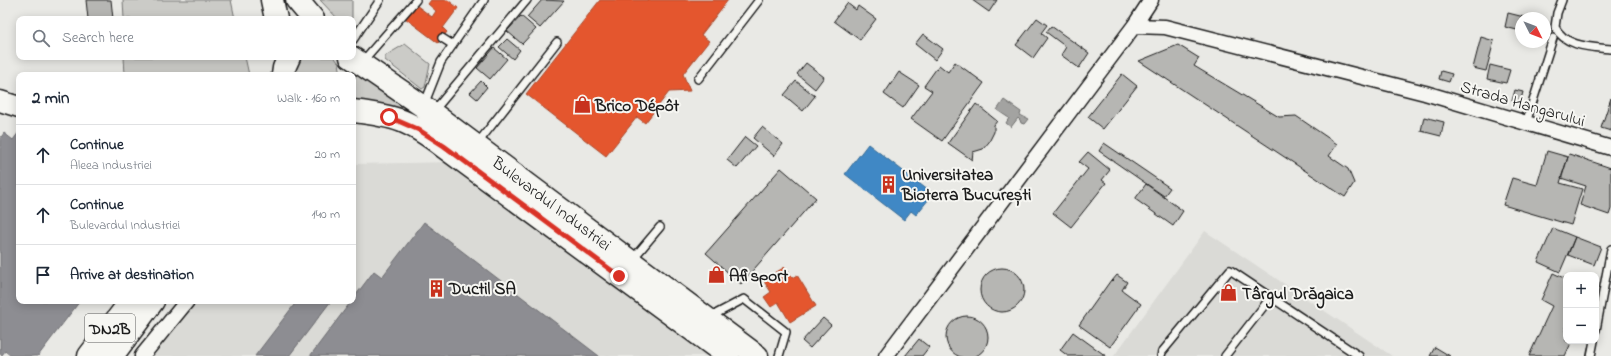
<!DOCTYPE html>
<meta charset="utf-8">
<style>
body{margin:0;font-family:"Indie Flower",sans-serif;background:#f2f2f3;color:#1f2937}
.controls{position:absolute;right:12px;bottom:12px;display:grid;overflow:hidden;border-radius:8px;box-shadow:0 2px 10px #0003}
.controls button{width:36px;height:36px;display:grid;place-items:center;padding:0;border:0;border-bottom:1px solid #e0e1e3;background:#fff;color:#1f2937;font:20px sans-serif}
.compass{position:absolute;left:1515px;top:12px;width:36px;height:36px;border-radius:50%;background:#fff;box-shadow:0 2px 10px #0003;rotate:132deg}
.stop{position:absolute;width:12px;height:12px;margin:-9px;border:3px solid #d93025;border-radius:50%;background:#fff}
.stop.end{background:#d93025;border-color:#fff;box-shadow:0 1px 4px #0008}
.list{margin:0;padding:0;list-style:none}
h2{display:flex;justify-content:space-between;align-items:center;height:52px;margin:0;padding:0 16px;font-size:17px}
h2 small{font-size:13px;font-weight:400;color:#747a83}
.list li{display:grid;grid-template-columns:26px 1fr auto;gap:12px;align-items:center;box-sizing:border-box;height:60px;padding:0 16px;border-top:1px solid #e0e1e3}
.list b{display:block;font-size:15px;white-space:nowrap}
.list p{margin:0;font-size:13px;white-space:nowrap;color:#747a83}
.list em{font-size:13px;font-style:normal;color:#747a83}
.icon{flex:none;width:22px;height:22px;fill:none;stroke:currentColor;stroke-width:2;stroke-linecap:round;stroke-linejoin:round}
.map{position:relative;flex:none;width:1611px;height:356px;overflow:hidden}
.search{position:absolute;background:#fff;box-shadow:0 2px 10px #0003;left:16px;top:16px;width:340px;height:44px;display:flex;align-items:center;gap:10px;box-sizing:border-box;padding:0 14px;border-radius:8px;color:#747a83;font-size:15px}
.panel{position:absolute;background:#fff;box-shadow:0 2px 10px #0003;left:16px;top:72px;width:340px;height:232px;border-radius:8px}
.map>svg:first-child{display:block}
</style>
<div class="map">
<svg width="1611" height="356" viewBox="0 0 1611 356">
<rect width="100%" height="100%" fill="#e9e9e5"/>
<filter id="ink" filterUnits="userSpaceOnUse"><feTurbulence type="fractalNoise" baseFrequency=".025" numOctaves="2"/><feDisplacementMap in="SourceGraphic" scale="8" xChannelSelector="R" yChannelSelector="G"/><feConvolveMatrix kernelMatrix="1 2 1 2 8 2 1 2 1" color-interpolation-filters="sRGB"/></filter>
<g filter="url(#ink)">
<path fill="#dadad6" d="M 455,162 L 719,356 L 138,356 L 179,301 L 353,301 L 353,164 Z
M 1205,231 L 1392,356 L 1114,356 Z"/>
<path fill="#cbcbc7" stroke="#747472" d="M 123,0 L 231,0 L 235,19 L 124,19 Z
M 320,0 L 352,0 L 352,19 L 338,19 Z
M 405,44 L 430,64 L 425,87 L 422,89 L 385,60 L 385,56 Z
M 124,57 L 245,57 L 249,75 L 125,75 Z
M 301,57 L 334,57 L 339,63 L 341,75 L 293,75 L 298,60 Z
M 356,73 L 488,161 L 353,106 L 353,86 Z"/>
<path fill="#a3a3a1" stroke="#6d6d6c" d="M 1004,100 L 1021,112 L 1020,115 L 1028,119 L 1024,124 L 1021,123 L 1020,120 L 1018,118 L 1011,127 L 1006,123 L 1009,118 L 997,110 Z"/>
<path fill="#e4572e" stroke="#a84529" d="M 431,0 L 448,0 L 458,8 L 443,28 L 447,32 L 438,43 L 405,18 L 416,5 L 432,17 L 436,11 L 428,4 Z
M 600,0 L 728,0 L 701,35 L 709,41 L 683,74 L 690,91 L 669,92 L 645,123 L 637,117 L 606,156 L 526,94 Z
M 785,267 L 792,278 L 797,275 L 816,306 L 790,322 L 778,302 L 771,307 L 764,297 L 771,292 L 763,280 Z"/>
<path fill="#3f88c5" stroke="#346892" d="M 868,144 L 933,194 L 916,215 L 911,211 L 904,220 L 845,174 Z"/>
<path fill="#8d8d92" stroke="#6b6b6f" d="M 19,132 L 19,301 L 80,301 L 38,356 L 11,356 L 5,351 L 2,355 L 0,354 L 0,139 L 4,133 L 13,140 Z
M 424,222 L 599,356 L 310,356 L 374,271 L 382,277 Z
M 297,301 L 331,301 L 289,356 L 255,356 Z"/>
<path fill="#b6b6b3" stroke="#1c1c1c" d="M 86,0 L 111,0 L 113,19 L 88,19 Z
M 542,0 L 564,1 L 540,28 L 527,17 Z
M 972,0 L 997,0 L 989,12 Z
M 847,3 L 856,10 L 858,6 L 876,19 L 860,40 L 834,21 Z
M 1508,13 L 1528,18 L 1521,18 L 1521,31 L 1505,27 Z
M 521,16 L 536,29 L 522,44 L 507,31 Z
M 1037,18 L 1047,25 L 1041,33 L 1047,38 L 1033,58 L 1016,45 Z
M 1051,26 L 1089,53 L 1079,68 L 1061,55 L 1066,47 L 1046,32 Z
M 923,34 L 943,49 L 935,60 L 915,44 Z
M 1481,37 L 1494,41 L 1486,71 L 1473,68 Z
M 507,39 L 520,50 L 513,59 L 499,47 Z
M 1178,45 L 1199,58 L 1194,66 L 1279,117 L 1296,116 L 1337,144 L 1329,156 L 1348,169 L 1354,183 L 1345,197 L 1139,61 Z
M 494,48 L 507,59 L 490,79 L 477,68 Z
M 955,62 L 984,83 L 942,141 L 911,119 L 932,91 L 924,86 L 939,65 L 948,72 Z
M 806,63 L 824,77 L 815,89 L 797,74 Z
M 1490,65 L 1510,70 L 1506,83 L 1487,79 Z
M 1441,71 L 1452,74 L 1449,82 L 1439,79 Z
M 899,72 L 919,85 L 903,108 L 884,94 Z
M 1122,74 L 1137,86 L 1103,129 L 1088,117 Z
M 481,81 L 487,87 L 477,99 L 470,93 Z
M 796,81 L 815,96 L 803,111 L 784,95 Z
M 1515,90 L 1523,92 L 1520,103 L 1512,101 Z
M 1611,98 L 1611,131 L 1601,128 Z
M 976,104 L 997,121 L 994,125 L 994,132 L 989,142 L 983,149 L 973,152 L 972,160 L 948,143 Z
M 1424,117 L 1444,122 L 1441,136 L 1421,131 Z
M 762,127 L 783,144 L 774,156 L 753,138 Z
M 745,137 L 756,146 L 737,168 L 727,160 Z
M 1104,143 L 1170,188 L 1164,196 L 1099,151 Z
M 1547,151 L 1568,157 L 1560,183 L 1582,189 L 1571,225 L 1503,205 L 1512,178 L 1537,185 Z
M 1088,152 L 1110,170 L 1102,180 L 1106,183 L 1071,227 L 1053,213 L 1088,169 L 1079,162 Z
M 1569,154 L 1611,168 L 1611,209 L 1609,215 L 1580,205 L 1586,186 L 1561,178 Z
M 781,168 L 816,198 L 741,284 L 706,253 Z
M 1146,184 L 1183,211 L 1173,226 L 1135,199 Z
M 1553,228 L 1575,237 L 1560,272 L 1538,262 Z
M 1575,237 L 1601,247 L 1594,265 L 1568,255 Z
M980 290a22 22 0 1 1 44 0a22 22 0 1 1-44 0Z
M 1553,273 L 1566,279 L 1566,341 L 1572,341 L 1565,356 L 1529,356 L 1552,306 L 1541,300 Z
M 1117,275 L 1127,282 L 1122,290 L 1141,304 L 1110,347 L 1079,325 L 1111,280 L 1112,281 Z
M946 337a21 21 0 1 1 42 0a21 21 0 1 1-42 0Z
M 823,318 L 831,325 L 810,348 L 802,341 Z
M 1073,332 L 1106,356 L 1068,356 L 1060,350 Z
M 919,339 L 929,347 L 922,356 L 905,356 Z
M 1435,347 L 1450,356 L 1430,356 Z"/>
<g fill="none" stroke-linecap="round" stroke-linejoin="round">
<defs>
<path id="lane" d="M 1562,0 L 1557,13 L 1555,27 C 1565,47 1591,47 1611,49
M 442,38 L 453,45
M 353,40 L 380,0
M 362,62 L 416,0
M 698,79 L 759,0
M 424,105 L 441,62 L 484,0
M 433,112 L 527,0
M 1526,123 L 1553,38
M 477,144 L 557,42
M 632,260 L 660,227
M 710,317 L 744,299 L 786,332 L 779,356
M 1596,330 L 1611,249
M 1161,356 L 1162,352 L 1230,270 L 1359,356
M 1225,356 L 1271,297
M 1591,356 L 1594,341"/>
<path id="street" d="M 1134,26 L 1165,27 L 1425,93 L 1611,148
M 142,356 L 187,301
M 886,356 L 1134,26 L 1151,0"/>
<path id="secondary" d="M 0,101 L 19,107"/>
<path id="primary" d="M 272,0 L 276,19
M 297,0 L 313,19
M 351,57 L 424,107 L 757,356
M 283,75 L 284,68 L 289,57
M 353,111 C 369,113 386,115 402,121 C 417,127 431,137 444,147 L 728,356
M 89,356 L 131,301
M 112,356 L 153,301"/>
</defs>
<use href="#lane" stroke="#1c1c1c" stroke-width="10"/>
<use href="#street" stroke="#1c1c1c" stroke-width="17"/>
<use href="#secondary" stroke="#1c1c1c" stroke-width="23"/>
<use href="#primary" stroke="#1c1c1c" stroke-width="25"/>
<use href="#lane" stroke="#f6f6f2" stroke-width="7"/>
<use href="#street" stroke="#f6f6f2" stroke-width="14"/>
<use href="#secondary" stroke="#f6f6f2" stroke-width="20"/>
<use href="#primary" stroke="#f6f6f2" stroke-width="22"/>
</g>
</g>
<g fill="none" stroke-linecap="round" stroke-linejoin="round" filter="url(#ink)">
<path stroke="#d93025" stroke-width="5" d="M 389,117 L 419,130 L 444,146 L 619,276"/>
</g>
<defs>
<symbol id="shop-bare" viewBox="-9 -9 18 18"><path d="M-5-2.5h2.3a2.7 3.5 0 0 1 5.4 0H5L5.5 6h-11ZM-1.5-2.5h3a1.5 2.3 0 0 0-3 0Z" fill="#c8321e" stroke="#f6f6f2" stroke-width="2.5" paint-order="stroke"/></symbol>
<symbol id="building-bare" viewBox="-9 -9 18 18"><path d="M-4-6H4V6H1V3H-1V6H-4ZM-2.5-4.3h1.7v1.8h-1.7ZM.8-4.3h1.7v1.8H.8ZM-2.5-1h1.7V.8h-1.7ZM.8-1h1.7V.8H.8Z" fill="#c8321e" stroke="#f6f6f2" stroke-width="2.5" paint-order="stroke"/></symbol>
</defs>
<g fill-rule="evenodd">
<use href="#shop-bare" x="570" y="92" width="25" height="25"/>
<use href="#building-bare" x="876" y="172" width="25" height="25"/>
<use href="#shop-bare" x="704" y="262" width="25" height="25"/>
<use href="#building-bare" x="424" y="276" width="25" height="25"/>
<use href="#shop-bare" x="1216" y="280" width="25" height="25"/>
</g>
<g text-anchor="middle" stroke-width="4" stroke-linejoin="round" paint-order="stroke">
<rect fill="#f6f6f2" stroke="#5d5d5c" stroke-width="1" x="85" y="314" width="50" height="28" rx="3"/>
<g font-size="16" font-weight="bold" fill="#1c1c1c">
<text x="110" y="334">DN2B</text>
</g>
<g font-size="17" fill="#1c1c1c" stroke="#f6f6f2">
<text transform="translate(1523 103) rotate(16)" y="6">Strada Hangarului</text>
<text transform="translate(552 203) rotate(37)" y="6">Bulevardul Industriei</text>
</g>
<g font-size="17" font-weight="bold" fill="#1c1c1c" stroke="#f6f6f2" text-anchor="start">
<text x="595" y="111">Brico Dépôt</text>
<text x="902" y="180">Universitatea<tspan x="902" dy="20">Bioterra București</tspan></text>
<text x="729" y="281">Afisport</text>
<text x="449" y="294">Ductil SA</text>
<text x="1242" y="299">Târgul Drăgaica</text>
</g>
</g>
</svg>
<div class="controls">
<button>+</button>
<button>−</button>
</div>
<svg class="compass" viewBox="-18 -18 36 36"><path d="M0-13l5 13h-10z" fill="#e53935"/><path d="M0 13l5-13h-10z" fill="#747a83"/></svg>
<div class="stop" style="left:389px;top:117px"></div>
<div class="stop end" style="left:619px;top:276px"></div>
<div class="search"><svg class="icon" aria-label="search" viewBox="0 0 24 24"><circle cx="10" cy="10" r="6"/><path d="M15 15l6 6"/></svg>Search here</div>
<section class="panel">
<h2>2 min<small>Walk · 160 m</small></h2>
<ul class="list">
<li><svg class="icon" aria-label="ahead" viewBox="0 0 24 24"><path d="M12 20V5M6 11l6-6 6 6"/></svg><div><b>Continue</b><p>Aleea Industriei</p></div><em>20 m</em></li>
<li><svg class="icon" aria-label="ahead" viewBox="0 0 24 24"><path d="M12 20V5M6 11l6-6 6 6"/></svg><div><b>Continue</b><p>Bulevardul Industriei</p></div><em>140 m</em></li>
<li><svg class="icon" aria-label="arrive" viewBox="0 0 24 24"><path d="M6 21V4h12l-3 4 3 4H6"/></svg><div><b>Arrive at destination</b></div></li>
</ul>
</section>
</div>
